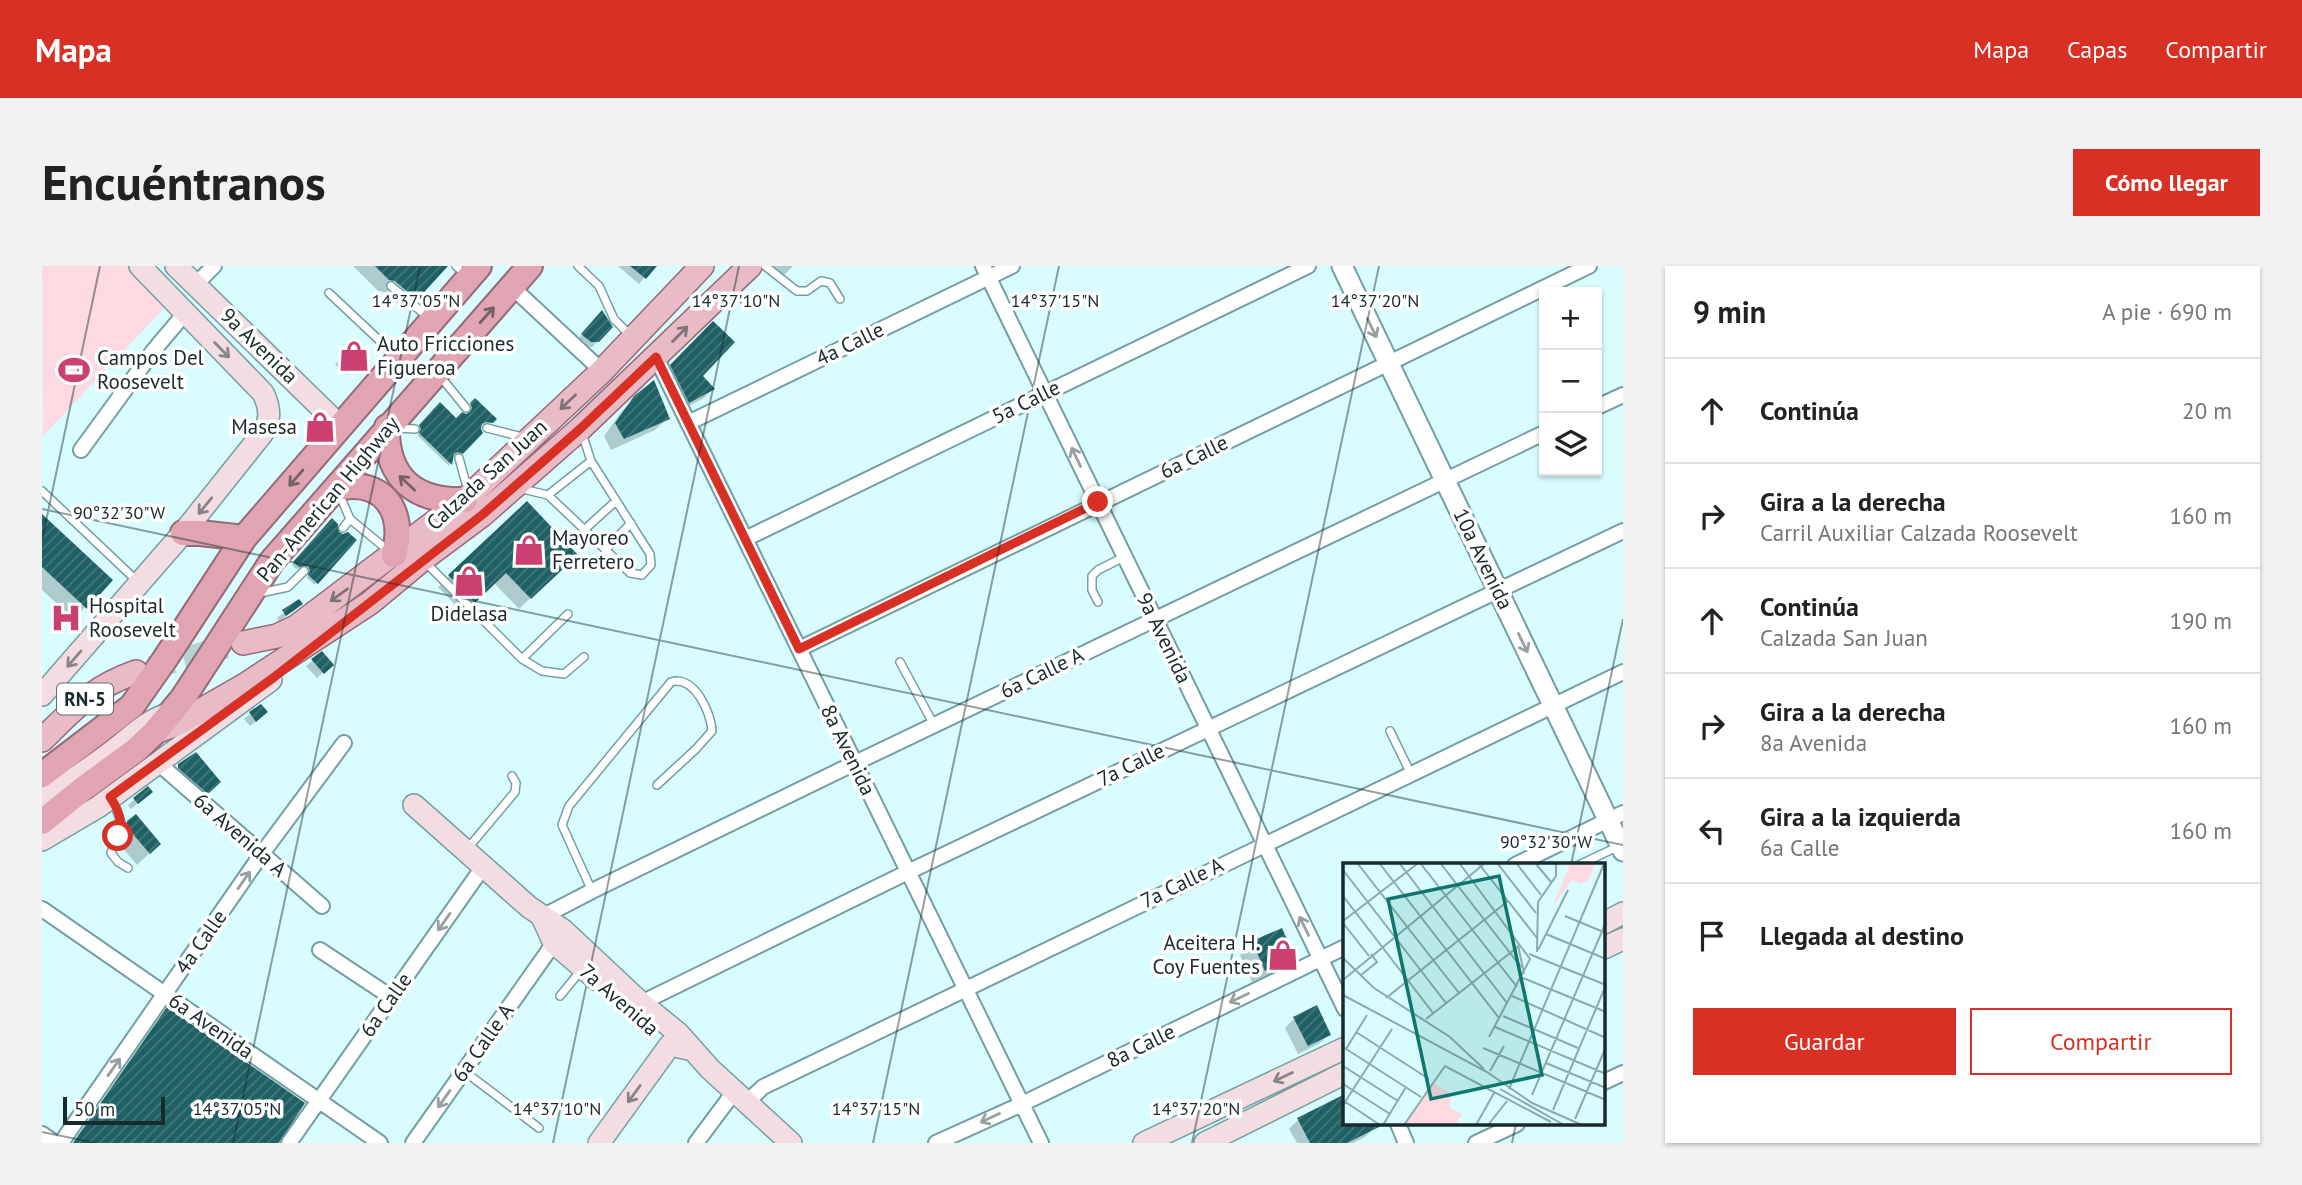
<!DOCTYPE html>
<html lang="es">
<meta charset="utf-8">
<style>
body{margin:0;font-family:"PT Sans",sans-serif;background:#f2f2f2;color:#222}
.controls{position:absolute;right:21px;top:21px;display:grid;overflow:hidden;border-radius:0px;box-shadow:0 2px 5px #0004}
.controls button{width:63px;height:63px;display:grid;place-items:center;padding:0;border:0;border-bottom:2px solid #e0e0e0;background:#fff;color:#222;font:35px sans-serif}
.scale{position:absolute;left:21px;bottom:18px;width:102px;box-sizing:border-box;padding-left:7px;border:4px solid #192a2c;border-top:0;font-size:19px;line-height:24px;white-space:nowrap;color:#192a2c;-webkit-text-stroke:5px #fff;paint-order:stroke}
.stop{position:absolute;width:21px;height:21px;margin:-16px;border:5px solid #d93025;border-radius:50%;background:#fff}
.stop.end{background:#d93025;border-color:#fff;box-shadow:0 2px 7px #0008}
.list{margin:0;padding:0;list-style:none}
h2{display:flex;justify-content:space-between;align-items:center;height:91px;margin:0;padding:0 28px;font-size:30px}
h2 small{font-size:23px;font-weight:400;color:#767676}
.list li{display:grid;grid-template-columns:46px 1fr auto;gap:21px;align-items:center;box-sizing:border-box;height:105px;padding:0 28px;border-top:2px solid #e0e0e0}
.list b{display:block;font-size:26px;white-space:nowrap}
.list p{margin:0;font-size:23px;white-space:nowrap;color:#767676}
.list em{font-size:23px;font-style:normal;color:#767676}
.actions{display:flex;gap:14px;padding:21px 28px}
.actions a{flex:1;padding:16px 0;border:2px solid #d93025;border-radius:0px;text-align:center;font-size:24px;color:#d93025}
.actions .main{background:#d93025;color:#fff}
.icon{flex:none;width:38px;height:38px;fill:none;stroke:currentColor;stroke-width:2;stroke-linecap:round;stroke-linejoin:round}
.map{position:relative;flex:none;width:1581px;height:877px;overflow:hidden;border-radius:0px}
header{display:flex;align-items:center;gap:42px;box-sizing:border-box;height:98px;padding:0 35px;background:#d93025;color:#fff}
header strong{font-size:33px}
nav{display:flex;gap:38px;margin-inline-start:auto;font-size:24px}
.intro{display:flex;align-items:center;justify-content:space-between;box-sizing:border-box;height:168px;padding:0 42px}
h1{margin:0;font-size:49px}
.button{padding:18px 32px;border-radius:0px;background:#d93025;color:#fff;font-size:24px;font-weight:700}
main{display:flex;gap:42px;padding:0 42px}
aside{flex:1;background:#fff;border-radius:0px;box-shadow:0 2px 5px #0004}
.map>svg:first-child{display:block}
</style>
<header>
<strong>Mapa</strong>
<nav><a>Mapa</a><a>Capas</a><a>Compartir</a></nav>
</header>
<div class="intro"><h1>Encuéntranos</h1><a class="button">Cómo llegar</a></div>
<main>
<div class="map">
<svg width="1581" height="877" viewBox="0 0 1581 877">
<defs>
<pattern id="building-hatch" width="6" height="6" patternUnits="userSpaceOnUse" patternTransform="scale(1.75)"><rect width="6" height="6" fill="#1e6064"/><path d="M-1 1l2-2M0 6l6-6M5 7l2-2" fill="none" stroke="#45787b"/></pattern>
</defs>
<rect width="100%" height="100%" fill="#d9fdff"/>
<path fill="#fddae2" d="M 0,0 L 87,0 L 126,38 L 1,170 Z"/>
<path fill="#0003" d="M 311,0 L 398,0 L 363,44 L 342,26 L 336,25 Z
M 576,0 L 612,0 L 597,18 Z
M 725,0 L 751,0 L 738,13 Z
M 555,52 L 556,75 L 550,81 L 542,81 L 535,74 Z
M 671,58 L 658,110 L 671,123 L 662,132 L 638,145 L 620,109 Z
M 305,83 L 324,87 L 306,109 L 293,99 Z
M 593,132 L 626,152 L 613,164 L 569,184 L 562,170 L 580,145 Z
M 433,135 L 452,153 L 447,159 L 438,159 L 439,167 L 417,189 L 410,189 L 407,200 L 376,170 L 376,162 L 398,139 L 414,154 L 427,149 L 427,141 Z
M 484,237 L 533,289 L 477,343 L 452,317 L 421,347 L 396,321 Z
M 0,250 L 43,341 L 32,353 L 0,324 Z
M 290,255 L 295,268 L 313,275 L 273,319 L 265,312 L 266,307 L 263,302 L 254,303 L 250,299 Z
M 257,335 L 253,344 L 237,355 L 235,352 Z
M 279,388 L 289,399 L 275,412 L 264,400 Z
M 218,440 L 218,452 L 208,460 L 202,453 Z
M 138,500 L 168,525 L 156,536 L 128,509 Z
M 106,523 L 103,531 L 89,543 L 86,539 Z
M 86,557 L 117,578 L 95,599 L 73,573 L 73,570 Z
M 1239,664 L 1245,694 L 1232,707 L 1210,716 L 1198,689 L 1211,676 Z
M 1252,753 L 1287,768 L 1278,777 L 1256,788 L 1243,762 Z
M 1256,854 L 1330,858 L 1332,862 L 1323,871 L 1311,877 L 1255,877 L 1247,863 Z"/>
<path fill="url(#building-hatch)" d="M 333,0 L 406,0 L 375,34 L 353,15 L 347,14 Z
M 588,0 L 615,0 L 604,13 Z
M 560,44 L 571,61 L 557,76 L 549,76 L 539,68 Z
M 671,55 L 693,76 L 661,110 L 673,123 L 647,137 L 628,99 Z
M 311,75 L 326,87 L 313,104 L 297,92 Z
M 612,114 L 628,153 L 582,173 L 573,157 L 592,130 Z
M 433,132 L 455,153 L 451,157 L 444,156 L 440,158 L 439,163 L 441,167 L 421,188 L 416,186 L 412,188 L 410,199 L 377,167 L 379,163 L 377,159 L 398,136 L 414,152 L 420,146 L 424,148 L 428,146 L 430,142 L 428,137 Z
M 485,235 L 536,289 L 489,333 L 464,307 L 433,337 L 406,309 Z
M 0,248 L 71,314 L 45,343 L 0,301 Z
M 290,252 L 296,258 L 297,266 L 301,268 L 306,266 L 315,274 L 276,318 L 266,309 L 268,304 L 266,300 L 257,301 L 251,296 Z
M 257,333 L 261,338 L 244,350 L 240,344 Z
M 280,385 L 292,399 L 282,408 L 269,393 Z
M 219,438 L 226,446 L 214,456 L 207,446 Z
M 154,486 L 179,516 L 166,528 L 136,502 L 136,498 Z
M 106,520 L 111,526 L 96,538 L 91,532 Z
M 94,548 L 119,578 L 108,588 L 84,560 L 85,555 Z
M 1240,662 L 1251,687 L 1247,695 L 1223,705 L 1210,675 Z
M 1275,739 L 1289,769 L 1266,780 L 1251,751 Z
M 125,741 L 263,837 L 237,877 L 31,877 Z
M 1303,828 L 1303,858 L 1343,858 L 1305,877 L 1268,877 L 1255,852 Z"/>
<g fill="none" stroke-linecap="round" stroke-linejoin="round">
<path stroke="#b3d3d5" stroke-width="23" stroke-dasharray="23 11" stroke-linecap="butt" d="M 109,402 L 184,381"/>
<defs>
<path id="service" d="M 414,0 L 424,9
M 536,0 L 557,20 L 572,53 L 590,71
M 723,0 L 755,25 L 765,25 L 779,15 L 788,17 L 798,33
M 349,20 L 387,52
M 690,22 L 702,34
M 287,27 L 354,90
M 398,110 L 424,142
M 353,162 L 373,163
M 445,162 L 484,172
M 417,192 L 426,225
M 476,222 L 506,229 L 588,307 L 600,309 L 609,299 L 608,288 L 549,195 L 540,167
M 0,225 L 95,315
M 296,225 L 308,253 L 301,262
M 506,229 L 549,195
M 308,253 L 348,286
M 542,264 L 574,235
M 563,284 L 589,257
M 383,296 L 480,393 L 500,405 L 522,408 L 542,391
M 218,327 L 246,321 L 262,305
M 1056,336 L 1050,324 L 1050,310 L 1056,304 L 1082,291
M 480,393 L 526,348
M 858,396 L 892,459
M 1348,465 L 1369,508
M 71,535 L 79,556 L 69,587 L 76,596 L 86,602
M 426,582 L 473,526 L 474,517 L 470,510
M 1537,599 L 1577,580
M 550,625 L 520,559 L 527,540 L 629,416 C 652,409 669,446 670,465 L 654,483 L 615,519
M 518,730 L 540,703
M 422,805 L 497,862"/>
<path id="minor" d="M 941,0 L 1303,743
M 153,19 L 172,0
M 470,21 L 560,105
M 614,91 L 999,877
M 1555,141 L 1581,129
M 646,157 L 970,0
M 39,184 L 112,84 L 144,46
M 703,273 L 1266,0
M 757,383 L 1547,0
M 116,497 L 280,640
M 1473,599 L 1581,547
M 0,643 L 338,877
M 500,651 L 550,625 L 813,497 L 1502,167
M 278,684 L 349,731
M 599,737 L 866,606 L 1581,265
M 1562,816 L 1581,807
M 704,837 L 721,821 L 1581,406
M 1356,858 L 1364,877
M 0,868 L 13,877
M 19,877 L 219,589 L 302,477
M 247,877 L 441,601
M 371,877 L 512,677
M 654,877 L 692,826
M 894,877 L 980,838 L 1303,681
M 1434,877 L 1475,858"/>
<path id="tertiary" d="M 1300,0 L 1581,585"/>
<path id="secondary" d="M 134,0 L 299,161
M 0,429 L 141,267 L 220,168 C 230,154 228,141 221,127 L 98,0
M 0,534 C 24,518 47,503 69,486 C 89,471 104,454 129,447
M 372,539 L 487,641 L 521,664 L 599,737 L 636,767 L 668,803 L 749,877
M 0,574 L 56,541 L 229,414
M 500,651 L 512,677 L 555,714
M 1562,657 L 1581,647
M 1562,682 L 1581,673
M 557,877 L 628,779 L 651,784
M 1102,877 L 1303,782
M 1163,877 L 1303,807"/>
<path id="primary" d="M 201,377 L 235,370 L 254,361 L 427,230 L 560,105 L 660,0
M 113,466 L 135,458 L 203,419 L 328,337 L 381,293 L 440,249 L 538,163 L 708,0
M 0,474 C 33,442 49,422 94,406"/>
<path id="trunk" d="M 345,161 C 344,212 373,236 423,234
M 294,222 C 342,212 364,245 352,289
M 141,267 L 158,267 L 202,272
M 0,509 L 90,440 L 123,393 L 202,272 L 437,0
M 0,556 L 42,522 L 94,484 L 113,466 L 141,432 L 230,295 L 488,0"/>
</defs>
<use href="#service" stroke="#749ea1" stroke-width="10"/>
<use href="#minor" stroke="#749ea1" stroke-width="18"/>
<use href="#tertiary" stroke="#749ea1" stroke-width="23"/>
<use href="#secondary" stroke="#749ea1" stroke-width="24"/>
<use href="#primary" stroke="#966a77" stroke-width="26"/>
<use href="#trunk" stroke="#966a77" stroke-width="28"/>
<use href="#service" stroke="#fff" stroke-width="7"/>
<use href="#minor" stroke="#fff" stroke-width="14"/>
<use href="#tertiary" stroke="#fff" stroke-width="19"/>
<use href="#secondary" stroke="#f4dde2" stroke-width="21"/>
<use href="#primary" stroke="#e8bbc6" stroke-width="23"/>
<use href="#trunk" stroke="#e0a4b3" stroke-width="24"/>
</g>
<defs><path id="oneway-shaft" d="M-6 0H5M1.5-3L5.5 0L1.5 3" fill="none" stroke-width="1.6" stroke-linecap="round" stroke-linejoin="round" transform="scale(1.75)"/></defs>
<g stroke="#736169">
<use href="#oneway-shaft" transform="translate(445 49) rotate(-48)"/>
<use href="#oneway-shaft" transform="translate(254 212) rotate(131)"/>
<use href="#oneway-shaft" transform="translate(365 217) rotate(-137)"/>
</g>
<g stroke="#989fa0">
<use href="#oneway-shaft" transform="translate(1330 62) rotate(64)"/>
<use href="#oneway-shaft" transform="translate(1034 191) rotate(-116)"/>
<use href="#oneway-shaft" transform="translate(1481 377) rotate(64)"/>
<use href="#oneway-shaft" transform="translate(202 614) rotate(-55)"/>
<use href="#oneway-shaft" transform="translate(402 656) rotate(125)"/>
<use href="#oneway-shaft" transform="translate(1262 660) rotate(-116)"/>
<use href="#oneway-shaft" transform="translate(1197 732) rotate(154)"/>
<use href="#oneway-shaft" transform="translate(72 801) rotate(-55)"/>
<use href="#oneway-shaft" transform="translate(402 833) rotate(125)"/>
<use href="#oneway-shaft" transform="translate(948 852) rotate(155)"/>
</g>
<g stroke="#807279">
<use href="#oneway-shaft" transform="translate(638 68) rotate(-45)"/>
<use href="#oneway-shaft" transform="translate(526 136) rotate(137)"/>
<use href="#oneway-shaft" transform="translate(297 329) rotate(144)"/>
</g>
<g stroke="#868487">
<use href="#oneway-shaft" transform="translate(180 84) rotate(46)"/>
<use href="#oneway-shaft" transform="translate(163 240) rotate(129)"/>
<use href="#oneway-shaft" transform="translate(32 393) rotate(131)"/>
<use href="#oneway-shaft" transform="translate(1241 811) rotate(155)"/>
<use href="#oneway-shaft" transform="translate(592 828) rotate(126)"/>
</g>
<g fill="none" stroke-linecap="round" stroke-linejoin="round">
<path stroke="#d93025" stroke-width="9" d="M 76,570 C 81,555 77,544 68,531 L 231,412 L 440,249 L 538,163 L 614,91 L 757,383 L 1056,236"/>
</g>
<path fill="none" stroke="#192a2c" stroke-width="2" stroke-opacity="0.45" d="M 0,243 L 1581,579M 0,274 L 58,0M 1529,599 L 1581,353M 0,866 L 54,877M 191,877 L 378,0M 511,877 L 697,0M 831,877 L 1017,0M 1150,877 L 1337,0M 1470,877 L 1474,858"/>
<defs>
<symbol id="shop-bare" viewBox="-9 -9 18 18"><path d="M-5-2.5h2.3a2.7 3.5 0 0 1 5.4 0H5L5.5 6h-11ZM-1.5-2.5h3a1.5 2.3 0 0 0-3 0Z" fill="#cc4071" stroke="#fff" stroke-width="2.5" paint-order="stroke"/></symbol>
<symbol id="stadium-bare" viewBox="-9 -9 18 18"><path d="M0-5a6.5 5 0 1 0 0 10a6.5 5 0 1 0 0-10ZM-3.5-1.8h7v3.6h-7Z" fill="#cc4071" stroke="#fff" stroke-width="2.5" paint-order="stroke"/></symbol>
<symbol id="hospital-bare" viewBox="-9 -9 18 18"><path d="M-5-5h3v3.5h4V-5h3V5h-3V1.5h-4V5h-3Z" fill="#cc4071" stroke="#fff" stroke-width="2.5" paint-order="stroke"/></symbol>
</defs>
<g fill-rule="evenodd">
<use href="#shop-bare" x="290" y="68" width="44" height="44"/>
<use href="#stadium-bare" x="10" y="82" width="44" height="44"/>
<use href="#shop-bare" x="256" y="139" width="44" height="44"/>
<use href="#shop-bare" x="465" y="262" width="44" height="44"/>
<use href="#shop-bare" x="405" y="293" width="44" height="44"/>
<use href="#hospital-bare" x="2" y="330" width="44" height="44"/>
<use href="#shop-bare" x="1219" y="667" width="44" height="44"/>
</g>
<g text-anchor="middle" stroke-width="7" stroke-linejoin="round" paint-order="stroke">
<rect fill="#fff" stroke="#5e6a6b" stroke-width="2" x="15" y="417.5" width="56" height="31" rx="5"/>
<g font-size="19" font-weight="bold" fill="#192a2c">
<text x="43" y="440">RN-5</text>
</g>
<g font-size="21" fill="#192a2c" stroke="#fff" text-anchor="start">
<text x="335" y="85">Auto Fricciones<tspan x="335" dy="24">Figueroa</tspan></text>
<text x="55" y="99">Campos Del<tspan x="55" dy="24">Roosevelt</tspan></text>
<text x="255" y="168" text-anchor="end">Masesa</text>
<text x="510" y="279">Mayoreo<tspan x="510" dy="24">Ferretero</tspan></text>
<text x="47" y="347">Hospital<tspan x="47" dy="24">Roosevelt</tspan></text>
<text x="427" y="355" text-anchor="middle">Didelasa</text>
<text x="1218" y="684" text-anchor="end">Aceitera H.<tspan x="1218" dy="24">Coy Fuentes</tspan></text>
</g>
<g font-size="21" fill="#192a2c" stroke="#fff">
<text transform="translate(808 78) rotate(-26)" y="7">4a Calle</text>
<text transform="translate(217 80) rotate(44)" y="7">9a Avenida</text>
<text transform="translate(984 136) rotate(-26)" y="7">5a Calle</text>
<text transform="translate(1152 191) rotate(-26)" y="7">6a Calle</text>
<text transform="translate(445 209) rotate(-42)" y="7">Calzada San Juan</text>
<text transform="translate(286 233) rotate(-50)" y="7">Pan-American Highway</text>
<text transform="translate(1441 293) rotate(64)" y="7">10a Avenida</text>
<text transform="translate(1122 372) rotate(64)" y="7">9a Avenida</text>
<text transform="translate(1000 407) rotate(-26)" y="7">6a Calle A</text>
<text transform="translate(806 484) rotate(64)" y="7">8a Avenida</text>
<text transform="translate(1089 499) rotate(-26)" y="7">7a Calle</text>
<text transform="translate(198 569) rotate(41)" y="7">6a Avenida A</text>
<text transform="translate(1140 617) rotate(-26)" y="7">7a Calle A</text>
<text transform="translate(159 676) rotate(-55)" y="7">4a Calle</text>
<text transform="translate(577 734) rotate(41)" y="7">7a Avenida</text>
<text transform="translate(344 739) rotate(-55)" y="7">6a Calle</text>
<text transform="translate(169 760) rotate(35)" y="7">6a Avenida</text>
<text transform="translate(441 777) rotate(-55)" y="7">6a Calle A</text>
<text transform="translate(1099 780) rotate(-26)" y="7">8a Calle</text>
</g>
</g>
<g transform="translate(1301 597)">
<rect width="262" height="262" fill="#d9fdff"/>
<path d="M 89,219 L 109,231 L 106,244 L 119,251 L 112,262 L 62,262 Z" fill="#fddae2"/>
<path d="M 227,1 L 252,2 L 246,17 L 238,21 L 229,17 L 209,44 Z" fill="#fddae2"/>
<path fill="none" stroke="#8ca9ab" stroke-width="2" d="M 15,1 L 116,130M 37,1 L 156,155M 57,1 L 164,140M 78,1 L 174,124M 98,1 L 178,104M 117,1 L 187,96 L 146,174M 136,1 L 194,75M 155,1 L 193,50M 174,1 L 198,32M 193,1 L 208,19M 0,7 L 103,140M 0,33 L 90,150M 222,53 L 263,70M 0,58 L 74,1M 0,60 L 26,93M 203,71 L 263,96M 175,82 L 181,111M 195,87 L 225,27M 194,89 L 195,39 L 213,13 L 213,1M 186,91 L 263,122M 0,95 L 31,125 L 107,174 L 141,206M 18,112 L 34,99 L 28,91M 180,115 L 263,149M 0,117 L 141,1M 0,132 L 144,209 L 189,240 L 239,262M 169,133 L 263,175M 43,135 L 165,38M 160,153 L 235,185M 83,156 L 176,83M 152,164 L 263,211M 13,169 L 86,216M 0,184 L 78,234M 140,185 L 263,237M 3,186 L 24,152M 203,200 L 263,225M 0,203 L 55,238M 147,208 L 161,183M 0,221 L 47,251M 157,226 L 221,262M 166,226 L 261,1M 189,232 L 263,59M 1,238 L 37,262M 0,242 L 49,166M 210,247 L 263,122M 232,256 L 263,184M 40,262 L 63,224M 61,262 L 102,203 L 208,259M 133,262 L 151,230M 145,262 L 164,238"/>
<path fill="#0f766e" fill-opacity="0.15" stroke="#0f766e" stroke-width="3.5" d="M 156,13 L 199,212 L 88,236 L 45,36 Z"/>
<rect width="262" height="262" fill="none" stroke="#192a2c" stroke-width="3.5"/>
</g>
<g font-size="18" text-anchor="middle" fill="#192a2c" stroke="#fff" stroke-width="7" stroke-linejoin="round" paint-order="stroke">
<text x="374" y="41">14°37'05"N</text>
<text x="694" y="41">14°37'10"N</text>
<text x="1013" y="41">14°37'15"N</text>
<text x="1333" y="41">14°37'20"N</text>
<text x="77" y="253">90°32'30"W</text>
<text x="1504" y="582">90°32'30"W</text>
<text x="195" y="849">14°37'05"N</text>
<text x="515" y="849">14°37'10"N</text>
<text x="834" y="849">14°37'15"N</text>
<text x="1154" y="849">14°37'20"N</text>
</g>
</svg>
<div class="controls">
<button>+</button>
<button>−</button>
<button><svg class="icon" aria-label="layers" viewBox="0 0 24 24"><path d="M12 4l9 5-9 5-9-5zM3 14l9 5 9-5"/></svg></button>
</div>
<div class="scale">50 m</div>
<div class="stop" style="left:76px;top:570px"></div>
<div class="stop end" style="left:1056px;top:236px"></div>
</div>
<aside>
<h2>9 min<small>A pie · 690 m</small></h2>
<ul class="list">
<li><svg class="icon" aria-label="ahead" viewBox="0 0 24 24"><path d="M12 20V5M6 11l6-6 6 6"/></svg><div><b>Continúa</b></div><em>20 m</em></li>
<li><svg class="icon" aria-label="right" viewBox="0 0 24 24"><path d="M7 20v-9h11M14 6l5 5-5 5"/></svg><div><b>Gira a la derecha</b><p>Carril Auxiliar Calzada Roosevelt</p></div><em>160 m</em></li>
<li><svg class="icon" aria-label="ahead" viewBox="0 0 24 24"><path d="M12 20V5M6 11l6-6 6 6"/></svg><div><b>Continúa</b><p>Calzada San Juan</p></div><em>190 m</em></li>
<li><svg class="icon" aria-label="right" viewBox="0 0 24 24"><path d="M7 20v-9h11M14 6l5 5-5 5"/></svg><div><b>Gira a la derecha</b><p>8a Avenida</p></div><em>160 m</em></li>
<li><svg class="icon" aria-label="left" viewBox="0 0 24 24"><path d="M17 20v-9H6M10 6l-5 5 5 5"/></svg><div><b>Gira a la izquierda</b><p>6a Calle</p></div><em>160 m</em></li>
<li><svg class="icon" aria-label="arrive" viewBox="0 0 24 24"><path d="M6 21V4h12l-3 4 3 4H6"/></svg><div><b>Llegada al destino</b></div></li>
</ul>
<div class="actions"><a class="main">Guardar</a><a>Compartir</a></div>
</aside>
</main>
